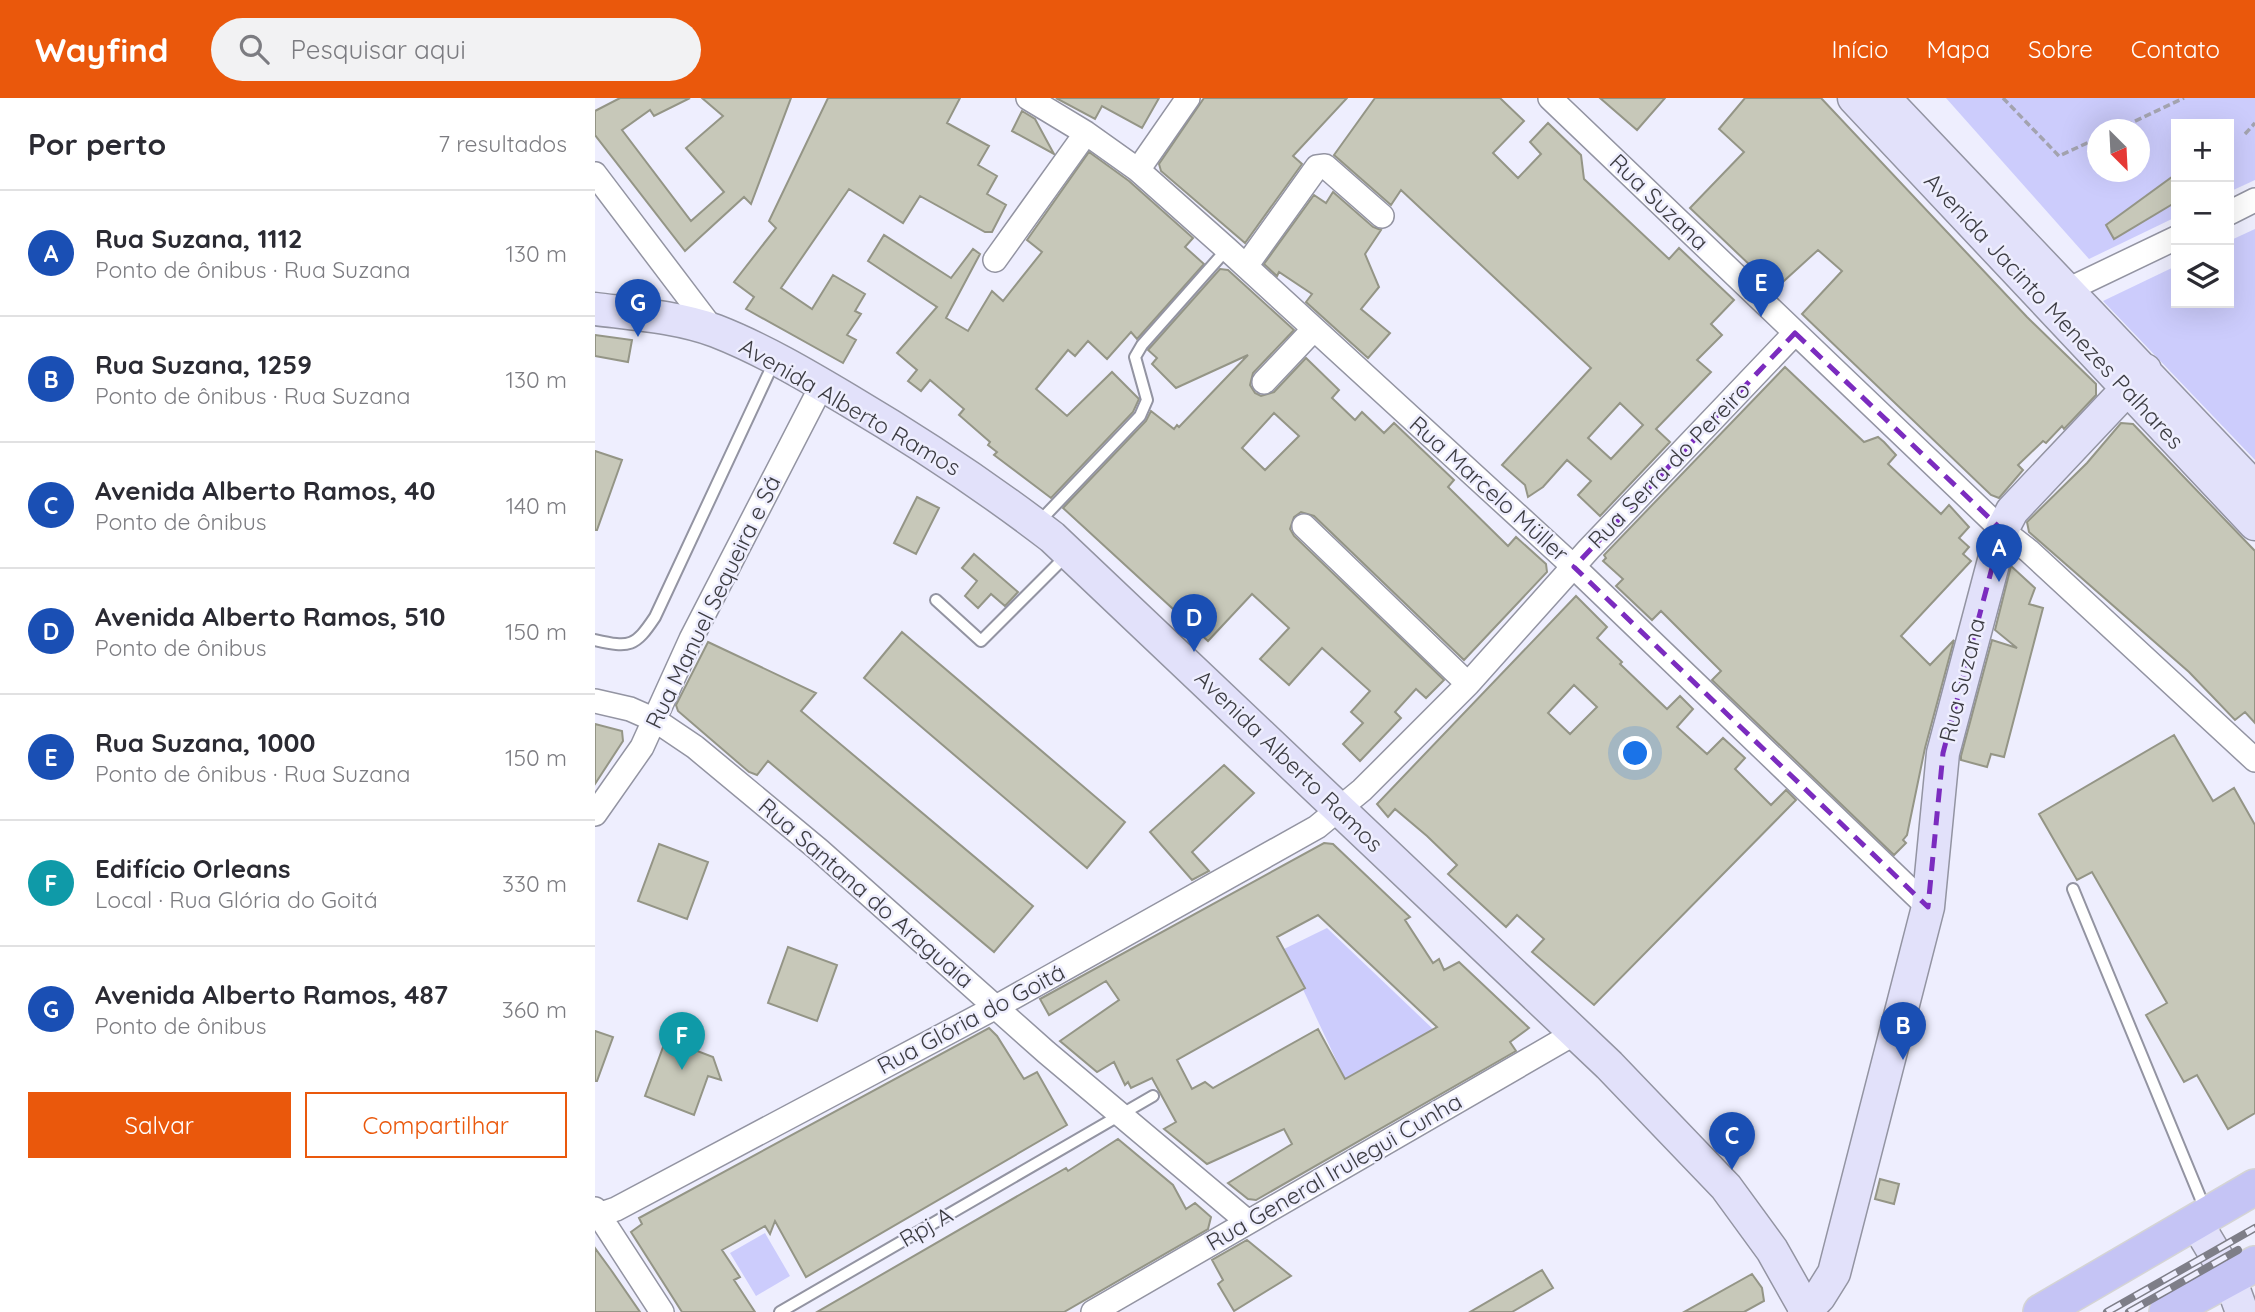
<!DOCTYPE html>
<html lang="pt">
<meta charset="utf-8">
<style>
body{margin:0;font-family:Quicksand,sans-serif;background:#f2f2f3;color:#2b2b33}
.controls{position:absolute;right:21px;top:21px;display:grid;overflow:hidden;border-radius:0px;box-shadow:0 7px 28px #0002}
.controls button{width:63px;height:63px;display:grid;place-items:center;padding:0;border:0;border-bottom:2px solid #e1e1e2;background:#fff;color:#2b2b33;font:35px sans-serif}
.compass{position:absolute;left:1492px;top:21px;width:63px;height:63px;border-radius:50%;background:#fff;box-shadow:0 7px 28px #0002;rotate:156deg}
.you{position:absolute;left:1041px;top:656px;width:24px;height:24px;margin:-18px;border:5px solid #fff;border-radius:50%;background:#1a73e8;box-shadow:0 0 0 10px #1a73e833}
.badge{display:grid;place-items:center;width:46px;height:46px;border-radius:50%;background:#ea580c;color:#fff;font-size:23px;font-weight:700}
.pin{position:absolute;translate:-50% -58px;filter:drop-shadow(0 2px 4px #0008)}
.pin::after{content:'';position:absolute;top:37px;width:24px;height:21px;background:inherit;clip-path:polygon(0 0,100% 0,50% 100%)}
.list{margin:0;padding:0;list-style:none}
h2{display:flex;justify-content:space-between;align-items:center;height:91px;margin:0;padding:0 28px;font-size:30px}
h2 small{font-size:23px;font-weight:400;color:#7c7c81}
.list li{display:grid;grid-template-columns:46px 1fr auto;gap:21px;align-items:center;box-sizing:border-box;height:126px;padding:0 28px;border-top:2px solid #e1e1e2}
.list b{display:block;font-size:26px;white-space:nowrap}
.list p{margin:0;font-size:23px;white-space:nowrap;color:#7c7c81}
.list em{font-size:23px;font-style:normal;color:#7c7c81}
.actions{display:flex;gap:14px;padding:21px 28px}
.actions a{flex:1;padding:16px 0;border:2px solid #ea580c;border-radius:0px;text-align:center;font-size:24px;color:#ea580c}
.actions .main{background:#ea580c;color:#fff}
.icon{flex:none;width:38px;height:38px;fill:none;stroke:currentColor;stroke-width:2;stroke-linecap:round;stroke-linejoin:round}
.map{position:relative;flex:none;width:1660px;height:1214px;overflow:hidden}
header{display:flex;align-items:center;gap:42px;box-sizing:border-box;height:98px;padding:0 35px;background:#ea580c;color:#fff}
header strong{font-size:33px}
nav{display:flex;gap:38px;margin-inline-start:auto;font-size:24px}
.search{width:490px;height:63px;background:#f2f2f3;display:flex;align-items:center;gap:18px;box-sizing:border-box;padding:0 24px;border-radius:38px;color:#7c7c81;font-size:26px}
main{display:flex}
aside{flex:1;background:#fff}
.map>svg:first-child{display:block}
</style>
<header>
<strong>Wayfind</strong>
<div class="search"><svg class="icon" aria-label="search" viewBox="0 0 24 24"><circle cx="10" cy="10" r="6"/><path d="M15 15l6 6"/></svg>Pesquisar aqui</div>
<nav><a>Início</a><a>Mapa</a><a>Sobre</a><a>Contato</a></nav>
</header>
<main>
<aside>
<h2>Por perto<small>7 resultados</small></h2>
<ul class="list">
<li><span class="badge" style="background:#1a4fb4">A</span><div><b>Rua Suzana, 1112</b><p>Ponto de ônibus · Rua Suzana</p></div><em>130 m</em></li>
<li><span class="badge" style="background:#1a4fb4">B</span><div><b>Rua Suzana, 1259</b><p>Ponto de ônibus · Rua Suzana</p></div><em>130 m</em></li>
<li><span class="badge" style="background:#1a4fb4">C</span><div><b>Avenida Alberto Ramos, 40</b><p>Ponto de ônibus</p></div><em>140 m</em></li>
<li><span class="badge" style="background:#1a4fb4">D</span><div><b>Avenida Alberto Ramos, 510</b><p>Ponto de ônibus</p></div><em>150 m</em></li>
<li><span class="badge" style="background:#1a4fb4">E</span><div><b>Rua Suzana, 1000</b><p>Ponto de ônibus · Rua Suzana</p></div><em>150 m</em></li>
<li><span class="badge" style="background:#0f9aa8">F</span><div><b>Edifício Orleans</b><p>Local · Rua Glória do Goitá</p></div><em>330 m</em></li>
<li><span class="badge" style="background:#1a4fb4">G</span><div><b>Avenida Alberto Ramos, 487</b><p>Ponto de ônibus</p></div><em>360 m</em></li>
</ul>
<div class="actions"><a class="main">Salvar</a><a>Compartilhar</a></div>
</aside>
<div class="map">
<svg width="1660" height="1214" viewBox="0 0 1660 1214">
<rect width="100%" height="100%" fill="#eeeefe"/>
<path fill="#ccccfc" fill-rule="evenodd" d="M 1351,0 L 1660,0 L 1660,82 L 1634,94 L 1634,26 L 1581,26 L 1581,119 L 1494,161 ZM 1503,32 L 1545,32 L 1545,74 L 1503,74 Z
M 1660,131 L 1660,362 L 1508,203 L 1581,168 L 1581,205 L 1634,205 L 1634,143 Z
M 732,830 L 839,932 L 752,985 L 689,851 Z
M 170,1135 L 195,1178 L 161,1198 L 135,1155 Z"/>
<path fill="#c7c8b9" stroke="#949586" stroke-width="2" fill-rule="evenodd" d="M 25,0 L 95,0 L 59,18 L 55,12 L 27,32 L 96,123 L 129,94 L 91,50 L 128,18 L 107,0 L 196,0 L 156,106 L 149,99 L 90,153 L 0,37 L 0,13 Z
M 233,0 L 365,0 L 352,25 L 394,48 L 383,67 L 402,78 L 392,96 L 411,107 L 397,134 L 390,134 L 325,98 L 308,125 L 254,91 L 186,190 L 217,211 L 238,177 L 270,196 L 260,213 L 266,216 L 252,237 L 261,242 L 248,265 L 151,211 L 159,199 L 139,184 L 181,130 L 174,123 Z
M 461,0 L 564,0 L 547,30 L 507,8 L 500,21 Z
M 609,0 L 752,0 L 698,58 L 707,66 L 650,145 L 566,73 L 564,66 Z
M 780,0 L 905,0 L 929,23 L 898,55 L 923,80 L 946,56 L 935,44 L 953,25 L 986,57 L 989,81 L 1074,161 L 1084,150 L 1139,202 L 1116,226 L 1127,237 L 1102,262 L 1116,274 L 1061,331 L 1075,344 L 1005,418 L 983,397 L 996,383 L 972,362 L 948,389 L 933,399 L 930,387 L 907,367 L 996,270 L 806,92 L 796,107 L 739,57 ZM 1025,305 L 1048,327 L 1016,361 L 993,340 Z
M 1005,0 L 1070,0 L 1042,32 Z
M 1150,0 L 1226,0 L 1432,219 L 1501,286 L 1501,297 L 1469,331 L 1467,328 L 1451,345 L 1448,343 L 1423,367 L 1428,372 L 1404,400 L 1396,397 L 1207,216 L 1247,173 L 1223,152 L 1180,191 L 1095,110 L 1149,54 L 1124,31 Z
M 427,13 L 440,21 L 459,56 L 417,33 Z
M 494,54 L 534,83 L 598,140 L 590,149 L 609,166 L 542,241 L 536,234 L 512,261 L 493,243 L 480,258 L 473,252 L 441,291 L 472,318 L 517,274 L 544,301 L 538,314 L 456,400 L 399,357 L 402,354 L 393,347 L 395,344 L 364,317 L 369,311 L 335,282 L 326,293 L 313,283 L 322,272 L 302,255 L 342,209 L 273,163 L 289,137 L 356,180 L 378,151 L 385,156 L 351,220 L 373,233 L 397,193 L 408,203 L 447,154 L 432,142 Z
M 1581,76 L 1581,104 L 1519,141 L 1511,127 Z
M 738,94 L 778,129 L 786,132 L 770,156 L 784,189 L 766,211 L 795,235 L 773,260 L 711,204 L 717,196 L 684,174 L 682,178 L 669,166 L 719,97 L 731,105 Z
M 625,171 L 633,172 L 699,232 L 658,275 L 655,287 L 660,295 L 666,298 L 679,294 L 711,260 L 744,292 L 737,300 L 760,322 L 767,314 L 789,335 L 799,325 L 859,382 L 853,389 L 913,448 L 921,439 L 951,466 L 952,474 L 869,562 L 719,418 L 706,414 L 699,419 L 695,431 L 699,438 L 849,582 L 831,600 L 821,591 L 800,614 L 806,620 L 765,663 L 748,646 L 768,625 L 756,614 L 775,593 L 727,550 L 694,587 L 665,561 L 694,530 L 657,496 L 613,543 L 468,410 L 551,323 L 556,313 L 579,331 L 582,327 L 584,329 L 653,257 L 581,290 L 557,266 L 562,260 L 553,252 ZM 679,315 L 704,338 L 670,372 L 647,350 Z
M 0,237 L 37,242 L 33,264 L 0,258 Z
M 1190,269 L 1269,344 L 1283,339 L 1289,344 L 1301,357 L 1293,366 L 1346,416 L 1354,407 L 1374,429 L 1364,440 L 1374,449 L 1368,456 L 1376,463 L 1306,538 L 1335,567 L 1359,542 L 1330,650 L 1312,737 L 1308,742 L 1311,745 L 1299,757 L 1117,582 L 1126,573 L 1066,513 L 1057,522 L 1021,488 L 1028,481 L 1008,463 L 1011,460 L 1009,457 Z
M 1526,325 L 1538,326 L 1660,453 L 1660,625 L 1650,614 L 1640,622 L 1594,574 L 1434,434 L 1432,424 L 1492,365 Z
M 0,353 L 27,362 L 2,432 L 0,432 Z
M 322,399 L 344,410 L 321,456 L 299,445 Z
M 379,456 L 423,494 L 410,508 L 396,496 L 383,510 L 370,498 L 382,483 L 367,470 Z
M 1416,468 L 1440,490 L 1434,506 L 1448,510 L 1409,659 L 1396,656 L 1392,669 L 1366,662 L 1366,658 L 1397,542 L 1422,550 L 1400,532 Z
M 981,498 L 1012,529 L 1002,540 L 1027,564 L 1025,566 L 1072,611 L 1085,598 L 1098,611 L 1082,629 L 1112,656 L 1128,640 L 1150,660 L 1140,671 L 1176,707 L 1191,692 L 1201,702 L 999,907 L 937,854 L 949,841 L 922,817 L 911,829 L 853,776 L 862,767 L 832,738 L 800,711 L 793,719 L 782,706 ZM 979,587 L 1002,609 L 975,636 L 953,615 Z
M 307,534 L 530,724 L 492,770 L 269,580 Z
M 113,544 L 221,595 L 206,613 L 438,808 L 399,854 L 173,663 L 162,677 L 154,674 L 83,613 L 81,607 Z
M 0,626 L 27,633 L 28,643 L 0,686 Z
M 1579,637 L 1618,703 L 1639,690 L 1660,727 L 1660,1015 L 1633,1031 L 1602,977 L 1589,984 L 1551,917 L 1572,905 L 1497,774 L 1482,782 L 1444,716 Z
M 629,667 L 659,695 L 597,754 L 614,773 L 597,782 L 555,734 Z
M 729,745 L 738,746 L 815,819 L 810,822 L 838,865 L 844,861 L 849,872 L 864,864 L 934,930 L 915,944 L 921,953 L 661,1102 L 653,1101 L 633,1085 L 697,1046 L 689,1031 L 612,1066 L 569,1031 L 581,1024 L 557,980 L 536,990 L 533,984 L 530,987 L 519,964 L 502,974 L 465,943 L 524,902 L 511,883 L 454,917 L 445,901 ZM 723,817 L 842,929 L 750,981 L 723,931 L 618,990 L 610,984 L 597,991 L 582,962 L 710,890 L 682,839 Z
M 64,746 L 113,764 L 92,821 L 43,803 Z
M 193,849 L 242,867 L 222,923 L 173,905 Z
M 394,930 L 402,938 L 429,981 L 442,974 L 472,1027 L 211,1179 L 180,1123 L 175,1136 L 170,1128 L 127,1152 L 145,1179 L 139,1182 L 160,1214 L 87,1214 L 36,1134 L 47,1126 L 44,1120 Z
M 0,933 L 18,939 L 2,983 L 0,983 Z
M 71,941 L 118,959 L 126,982 L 113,978 L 99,1017 L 50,998 Z
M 523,1041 L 578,1087 L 591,1111 L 600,1105 L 616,1119 L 613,1131 L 469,1214 L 222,1214 L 471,1070 L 473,1073 Z
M 1285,1081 L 1304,1086 L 1299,1106 L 1280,1101 Z
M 652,1142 L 696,1178 L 639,1213 L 623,1186 L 628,1182 L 617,1162 Z
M 0,1150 L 16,1172 L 45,1214 L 0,1214 Z
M 947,1172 L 958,1190 L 917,1214 L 875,1214 Z
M 1157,1176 L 1167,1190 L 1169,1203 L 1149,1214 L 1089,1214 Z"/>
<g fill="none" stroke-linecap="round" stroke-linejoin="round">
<defs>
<path id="lane" d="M 443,425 L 545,318 L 552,302 L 540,259 L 547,247 L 632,151
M 341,502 L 386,543 L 472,457
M 0,542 C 35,550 40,549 60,519 L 179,264
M 1478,791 L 1610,1111
M 185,1214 L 558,998"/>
<path id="street" d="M 433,0 L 491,35 L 543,72 L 632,151 L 979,469 L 1333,809
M 955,0 L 1407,432 L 1434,453 L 1660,662
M 543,72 L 593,0
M 0,76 L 119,233
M 1634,115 L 1660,102
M 400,162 L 491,35
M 651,168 L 722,69 L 730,68 L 787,118
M 1460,198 L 1581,140
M 669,284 L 719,231
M 709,428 L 873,586
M 0,603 L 35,611 L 60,622 L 100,649 L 224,752 L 451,954 L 653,1124
M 0,716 L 47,649 L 96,541 L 227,287
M 0,1111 L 67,1214
M 0,1118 L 21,1111 L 401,909 L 722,729 L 767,692 L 873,586 L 994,451 L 1200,235
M 498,1214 L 980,935"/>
<path id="secondary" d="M 1259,0 L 1660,426
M 1289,0 L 1660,390
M 0,211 C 40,216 83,219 121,233 C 167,251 211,277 253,302 C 324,344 392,389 457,439 L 1014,967 L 1131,1089 L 1177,1152 L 1212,1214
M 1601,1124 L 1635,1181 L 1647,1214
M 1209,1214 L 1224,1199 L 1239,1175 L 1333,809 L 1348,655 L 1407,432 L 1417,413 L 1550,272"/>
<path id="primary" d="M 1446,1214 L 1660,1089
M 1572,1214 L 1660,1166"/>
</defs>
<use href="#lane" stroke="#9394a2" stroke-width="14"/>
<use href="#street" stroke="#9394a2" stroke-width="26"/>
<use href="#secondary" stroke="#9394a2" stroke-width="35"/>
<use href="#primary" stroke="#d4d4d5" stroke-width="38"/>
<path stroke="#a3a3af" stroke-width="3.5" stroke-dasharray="7 3.5" stroke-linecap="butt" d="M 1408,0 L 1464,58 L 1503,40
M 1521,32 L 1589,0
M 1650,36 L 1660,25"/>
<use href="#lane" stroke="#fff" stroke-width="10"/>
<use href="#street" stroke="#fff" stroke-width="23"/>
<use href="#secondary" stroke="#e2e1fa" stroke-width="32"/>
<use href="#primary" stroke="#c5c4f5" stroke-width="35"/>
<defs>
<path id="rail" d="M 1512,1214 L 1660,1130
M 1534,1214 L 1643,1152"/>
</defs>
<use href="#rail" stroke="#7e7e88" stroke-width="8"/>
<use href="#rail" stroke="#eeeefe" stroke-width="5" stroke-dasharray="16" stroke-linecap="butt"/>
</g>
<path fill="none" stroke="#7b2cbf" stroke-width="5" stroke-dasharray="14 9" stroke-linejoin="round" d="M 1200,235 L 1407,432 L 1348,655 L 1333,809 L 979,469 Z"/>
<g text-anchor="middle" stroke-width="5" stroke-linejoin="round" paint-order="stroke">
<g font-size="23" fill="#3c3c42" stroke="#eeeefe">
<text transform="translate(1064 104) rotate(44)" y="8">Rua Suzana</text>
<text transform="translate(1459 213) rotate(47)" y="8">Avenida Jacinto Menezes Palhares</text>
<text transform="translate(255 309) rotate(30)" y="8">Avenida Alberto Ramos</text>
<text transform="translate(1074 367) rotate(-46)" y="8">Rua Serra do Pereiro</text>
<text transform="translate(894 391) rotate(42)" y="8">Rua Marcelo Müller</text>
<text transform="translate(118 504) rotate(-64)" y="8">Rua Manuel Sequeira e Sá</text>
<text transform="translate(1367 582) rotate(-76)" y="8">Rua Suzana</text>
<text transform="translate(694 663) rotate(44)" y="8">Avenida Alberto Ramos</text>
<text transform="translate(271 795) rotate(41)" y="8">Rua Santana do Araguaia</text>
<text transform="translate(376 921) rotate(-28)" y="8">Rua Glória do Goitá</text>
<text transform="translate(739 1074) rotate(-30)" y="8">Rua General Irulegui Cunha</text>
<text transform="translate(331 1129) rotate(-30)" y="8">Rpj A</text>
</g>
</g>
</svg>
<div class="controls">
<button>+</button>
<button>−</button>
<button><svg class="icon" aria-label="layers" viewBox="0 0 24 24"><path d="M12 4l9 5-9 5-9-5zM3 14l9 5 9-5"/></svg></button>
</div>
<svg class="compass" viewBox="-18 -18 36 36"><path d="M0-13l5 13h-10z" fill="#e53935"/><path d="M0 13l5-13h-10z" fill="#7c7c81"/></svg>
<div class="you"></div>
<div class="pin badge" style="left:1404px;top:484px;background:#1a4fb4">A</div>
<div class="pin badge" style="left:1308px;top:962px;background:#1a4fb4">B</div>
<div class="pin badge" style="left:1137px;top:1072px;background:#1a4fb4">C</div>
<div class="pin badge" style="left:599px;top:554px;background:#1a4fb4">D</div>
<div class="pin badge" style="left:1166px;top:219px;background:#1a4fb4">E</div>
<div class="pin badge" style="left:87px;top:972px;background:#0f9aa8">F</div>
<div class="pin badge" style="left:43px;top:239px;background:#1a4fb4">G</div>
</div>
</main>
